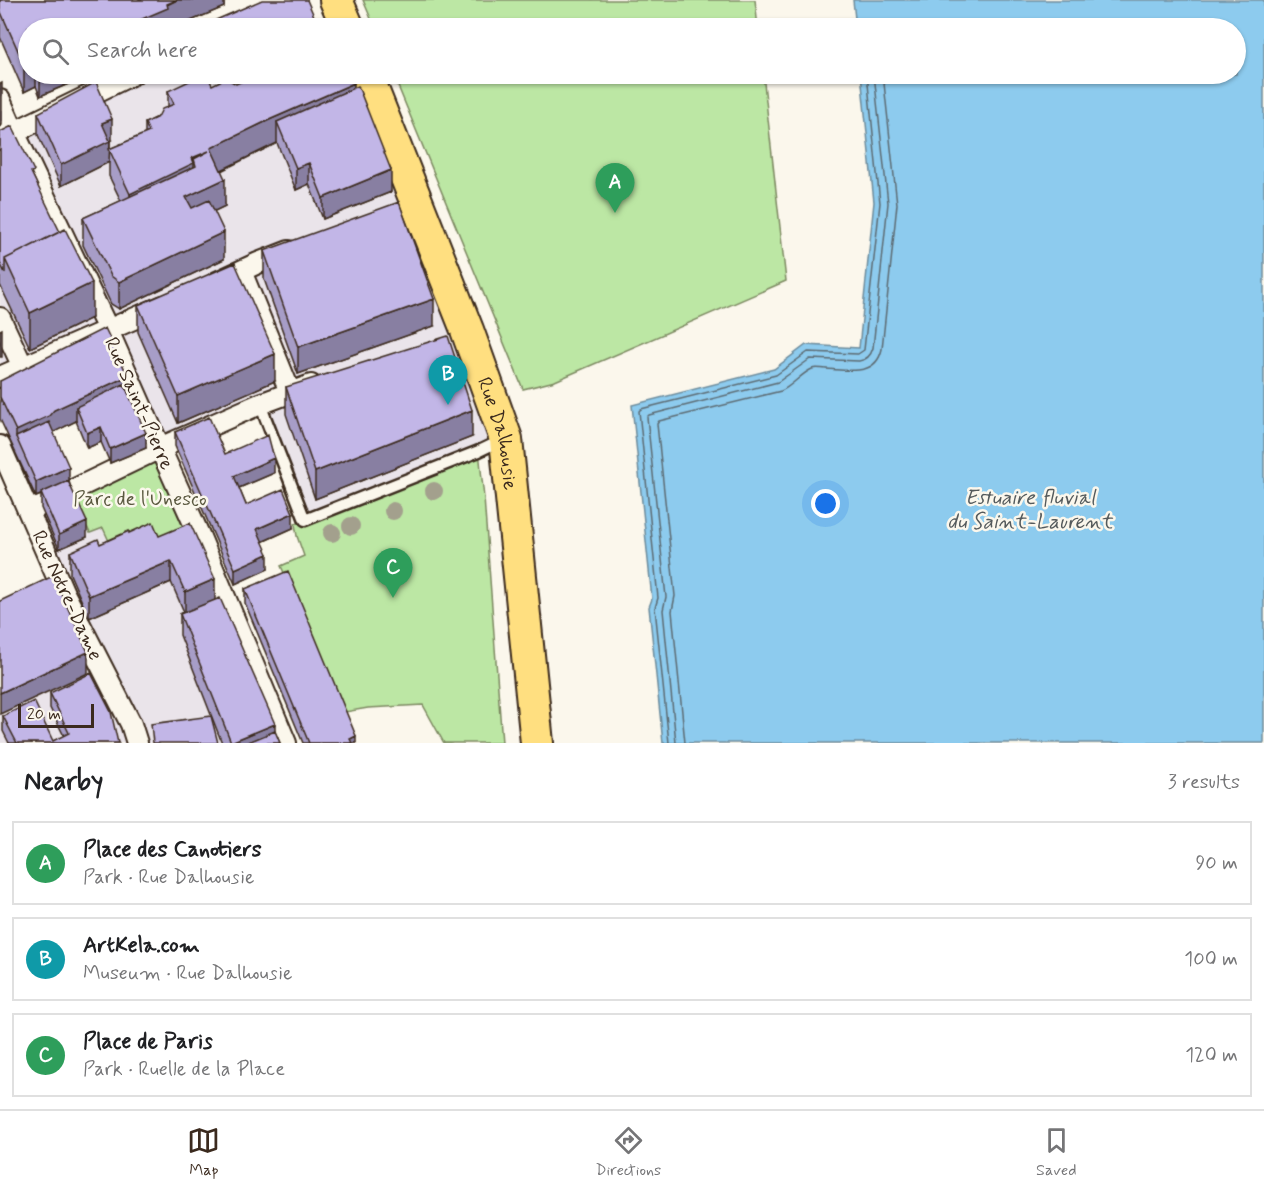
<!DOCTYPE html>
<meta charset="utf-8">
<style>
body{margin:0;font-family:Mynerve,sans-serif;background:#f6f6f6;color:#202124}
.scale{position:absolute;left:18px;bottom:15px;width:76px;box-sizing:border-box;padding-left:6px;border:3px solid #3b2a1e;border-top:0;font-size:16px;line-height:21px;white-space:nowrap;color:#3b2a1e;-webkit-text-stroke:4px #fbf7ec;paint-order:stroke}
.you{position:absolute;left:826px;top:504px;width:21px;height:21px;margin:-15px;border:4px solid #fff;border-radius:50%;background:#1a73e8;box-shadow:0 0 0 9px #1a73e833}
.badge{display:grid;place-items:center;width:39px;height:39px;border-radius:50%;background:#3b2a1e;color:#fff;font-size:20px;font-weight:700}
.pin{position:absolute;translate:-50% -50px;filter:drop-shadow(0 2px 3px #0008)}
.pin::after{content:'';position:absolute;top:32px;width:21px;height:18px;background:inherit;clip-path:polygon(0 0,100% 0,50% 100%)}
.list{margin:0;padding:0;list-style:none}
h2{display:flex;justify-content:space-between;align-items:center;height:78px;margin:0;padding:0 24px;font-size:26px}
h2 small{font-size:20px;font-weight:400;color:#757577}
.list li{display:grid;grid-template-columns:39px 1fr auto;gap:18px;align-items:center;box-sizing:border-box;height:84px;margin:0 12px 12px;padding:0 12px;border:2px solid #e0e0e0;border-radius:0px}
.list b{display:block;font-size:22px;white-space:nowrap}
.list p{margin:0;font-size:20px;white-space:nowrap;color:#757577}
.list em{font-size:20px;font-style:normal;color:#757577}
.icon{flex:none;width:33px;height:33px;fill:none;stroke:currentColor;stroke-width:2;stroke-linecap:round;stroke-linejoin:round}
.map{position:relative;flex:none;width:1264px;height:743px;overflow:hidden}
.search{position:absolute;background:#fff;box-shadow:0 2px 4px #0004;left:18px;right:18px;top:18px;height:66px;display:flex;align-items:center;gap:15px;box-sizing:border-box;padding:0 21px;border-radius:33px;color:#757577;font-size:22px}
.sheet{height:366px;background:#fff}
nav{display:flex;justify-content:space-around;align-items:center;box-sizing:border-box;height:84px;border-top:2px solid #e0e0e0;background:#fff;font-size:16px;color:#757577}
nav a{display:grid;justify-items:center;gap:3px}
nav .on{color:#3b2a1e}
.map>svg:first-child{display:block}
</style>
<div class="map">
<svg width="1264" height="743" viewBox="0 0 1264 743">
<rect width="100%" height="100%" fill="#fbf7ec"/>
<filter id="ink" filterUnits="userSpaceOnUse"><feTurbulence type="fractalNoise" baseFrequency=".0167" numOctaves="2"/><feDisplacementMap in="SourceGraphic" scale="12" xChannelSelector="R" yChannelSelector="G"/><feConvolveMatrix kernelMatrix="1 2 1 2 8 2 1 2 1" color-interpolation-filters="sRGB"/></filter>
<g filter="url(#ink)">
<path fill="#eae4ea" d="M 133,74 L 366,74 L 506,439 L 305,520 L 259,405 L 160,448 L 286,743 L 0,743 L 0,623 L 64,592 L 29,511 L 159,448 L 113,342 L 0,377 L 0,100 L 14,132 Z"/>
<path fill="#bce7a4" stroke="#7c8861" stroke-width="1.5" d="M 363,0 L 755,0 L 758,28 L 375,28 Z
M 393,74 L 763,74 L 786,281 L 555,381 L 523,389 Z
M 160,448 L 200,537 L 109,541 L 103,528 L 90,533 L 70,490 Z
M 479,451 L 484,498 L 502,743 L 444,743 L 423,705 L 368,708 L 345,712 L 281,566 L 304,556 L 297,536 L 295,524 Z"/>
<path fill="#8dcbee" stroke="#6c8b9b" stroke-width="1.5" d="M 853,0 L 1264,0 L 1264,743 L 663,743 L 649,607 L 652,599 L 632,405 L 774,369 L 806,345 L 859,348 L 874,202 L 861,74 L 1236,74 L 1236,28 L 856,28 Z"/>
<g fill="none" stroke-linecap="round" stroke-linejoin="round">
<path stroke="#5c6a71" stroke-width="1.5" d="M 669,743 L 655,608 L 658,598 L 639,411 L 641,409 L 776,375 L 808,352 L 858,354 L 864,350 L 880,203 L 867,74
M 676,743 L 663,610 L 666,597 L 647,417 L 649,415 L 778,382 L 810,359 L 859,361 C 867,360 871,355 873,348 L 888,203 L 874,74
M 685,743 L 672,611 L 675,596 L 657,424 L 659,421 L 781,391 C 792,386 802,373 812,369 C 816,367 822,369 826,369 C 848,370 876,377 882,349 L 897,204 L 883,74"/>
<defs>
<path id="lane" d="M 260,404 L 305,520 L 479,451 L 504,439"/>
<path id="street" d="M 0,100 L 14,132 L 103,319 L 160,448 L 200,537 L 286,743
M 0,139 L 133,74
M 241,271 L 290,392
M 217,282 L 258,263 L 289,251
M 0,318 L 23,367
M 0,377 L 163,306
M 0,446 L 64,593 L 131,724 L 137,743
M 29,511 L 160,448 L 260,404 L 311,385"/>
<g id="primary">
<path d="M 336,0 L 348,28"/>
<path id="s1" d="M 366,74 L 467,330 L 506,439 L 537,743"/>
</g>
</defs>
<use href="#lane" stroke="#3b2a1e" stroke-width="15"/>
<use href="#street" stroke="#3b2a1e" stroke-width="24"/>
<use href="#primary" stroke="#3b2a1e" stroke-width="36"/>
<use href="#lane" stroke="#fbf7ec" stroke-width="10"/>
<use href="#street" stroke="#fbf7ec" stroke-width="20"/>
<use href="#primary" stroke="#ffdf80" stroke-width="32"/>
</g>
<g fill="#a3a08d">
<circle cx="434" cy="491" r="9"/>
<circle cx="393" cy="511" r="9"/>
<circle cx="351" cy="526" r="9"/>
<circle cx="332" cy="533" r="9"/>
</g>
<path fill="#a79dc7" stroke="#3b2a1e" stroke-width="1.5" d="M 0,0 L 229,0 L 224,2 L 224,7 L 174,28 L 28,28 L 28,74 L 92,74 L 40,96 L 36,86 L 24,92 L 0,37 Z
M 230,74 L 250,74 L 233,81 Z
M 236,84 L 354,88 L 391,192 L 323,219 L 309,184 L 296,190 L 277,143 L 221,171 L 225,206 L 214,211 L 224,259 L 119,309 L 111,304 L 83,245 L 83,218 L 121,201 L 109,176 L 109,162 L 61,186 L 38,135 L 38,113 L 112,140 L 110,141 L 110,149 L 145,134 L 145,123 L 158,117 L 168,106 L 168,91 L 212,85 Z
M 0,132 L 34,178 L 92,318 L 30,348 L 0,285 Z
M 264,251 L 434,326 L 298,374 L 264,279 Z
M 138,305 L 275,381 L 178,423 L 138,332 Z
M 0,381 L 128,392 L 146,448 L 110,463 L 101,442 L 87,448 L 76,421 L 53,432 L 87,537 L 59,549 L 41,508 L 41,495 L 36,497 L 0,419 Z
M 286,387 L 472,437 L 315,499 L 286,414 Z
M 175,432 L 225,454 L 274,473 L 239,488 L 246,505 L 293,528 L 262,542 L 268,569 L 235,584 L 175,446 Z
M 129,533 L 159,536 L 215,600 L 280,743 L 222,743 L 180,635 L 180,614 L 184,612 L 171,582 L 89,618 L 70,574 L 70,552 L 100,544 Z
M 245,589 L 356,743 L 303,743 L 245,603 Z
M 50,693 L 118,743 L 9,743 L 3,731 L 3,716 L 53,741 L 64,736 L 50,708 Z"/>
<path fill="#887fa2" stroke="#3b2a1e" stroke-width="1.5" d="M 177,0 L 229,0 L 224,2 L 224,7 L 174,28 L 121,28 Z
M 317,23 L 317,28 L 304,28 Z
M 28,62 L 28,74 L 36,74 L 36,86 L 24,92 L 24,64 Z
M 40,74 L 92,74 L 40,96 Z
M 233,74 L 250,74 L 233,81 Z
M 2,83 L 2,125 L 0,126 L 0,84 Z
M 354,83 L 354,110 L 277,122 L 277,143 L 211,175 L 211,148 L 269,120 Z
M 112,119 L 112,140 L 110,141 L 109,162 L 61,186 L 61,165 L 102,123 Z
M 209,151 L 194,159 L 194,184 L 130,221 L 130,194 L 192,158 Z
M 309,163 L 309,184 L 296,190 L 296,168 Z
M 391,170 L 391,192 L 323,219 L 323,198 Z
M 225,179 L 225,206 L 186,225 L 186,197 Z
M 224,232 L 224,259 L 119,309 L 119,282 Z
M 92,283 L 92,318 L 30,348 L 30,313 Z
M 434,299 L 434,326 L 298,374 L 298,347 Z
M 2,329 L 2,357 L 0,357 L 0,330 Z
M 275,354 L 275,381 L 178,423 L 178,396 Z
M 128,376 L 128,397 L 76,407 L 76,421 L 54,432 L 49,437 L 16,437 L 16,431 L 54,410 Z
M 472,410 L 472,437 L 315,499 L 315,472 Z
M 101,427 L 101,442 L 87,448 L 87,433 Z
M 146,433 L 146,448 L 110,463 L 110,449 Z
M 274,458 L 274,473 L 234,490 L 234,476 Z
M 69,467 L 69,482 L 36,497 L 36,482 Z
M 293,513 L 293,528 L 257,544 L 257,529 Z
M 87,522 L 87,537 L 59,549 L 59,535 Z
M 268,554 L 268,569 L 235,584 L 235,569 Z
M 171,561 L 171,582 L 89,618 L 89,596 Z
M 215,579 L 215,601 L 185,614 L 185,592 Z
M 88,652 L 88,673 L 0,714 L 0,693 Z
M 275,724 L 275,743 L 231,743 L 231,742 Z
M 356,736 L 356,743 L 350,743 L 350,739 Z"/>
<path fill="#c2b6e7" stroke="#3b2a1e" stroke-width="1.5" d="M 0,0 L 177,0 L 167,4 L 168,8 L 121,28 L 28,28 L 28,62 L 24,64 L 0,10 Z
M 262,0 L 307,0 L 317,23 L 304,28 L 219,28 L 216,20 Z
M 204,74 L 207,74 L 212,85 L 226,78 L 236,84 L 259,74 L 350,74 L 354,83 L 269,120 L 211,148 L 225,179 L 186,197 L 192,208 L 209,200 L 224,232 L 119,282 L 111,276 L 83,218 L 196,166 L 194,159 L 209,151 L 192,158 L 194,163 L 130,194 L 109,149 L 149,132 L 145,123 L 158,117 L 162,109 L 174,104 L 168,91 Z
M 96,82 L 112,119 L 102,123 L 110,141 L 61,165 L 38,113 Z
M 358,86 L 391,170 L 323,198 L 309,163 L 296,168 L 277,122 Z
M 12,126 L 34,171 L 31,172 L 60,232 L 5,259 L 5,273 L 0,263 L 0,132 Z
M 399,202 L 434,299 L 298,347 L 264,251 Z
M 65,229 L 92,283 L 30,313 L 5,259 Z
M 235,263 L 275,354 L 178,396 L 138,305 Z
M 105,328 L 128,376 L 54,410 L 49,416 L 16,431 L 0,397 L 0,381 Z
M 448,336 L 472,410 L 315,472 L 286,387 Z
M 124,384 L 146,433 L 110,449 L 101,427 L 87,433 L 76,407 Z
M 209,417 L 225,454 L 268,435 L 274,458 L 234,476 L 246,505 L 283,489 L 293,513 L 257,529 L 268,554 L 235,569 L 175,432 Z
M 49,422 L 69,467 L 36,482 L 16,437 Z
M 68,481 L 87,522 L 59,535 L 41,493 Z
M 153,522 L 159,536 L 190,523 L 215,579 L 185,592 L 171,561 L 89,596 L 70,552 L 98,539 L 100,544 L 129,531 L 129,533 Z
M 288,571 L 356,736 L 350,739 L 352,743 L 309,743 L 245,589 Z
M 53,576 L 88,652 L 0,693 L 0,601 Z
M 220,598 L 275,724 L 231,742 L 180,614 Z
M 91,673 L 111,712 L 118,743 L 17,743 L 3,716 L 34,701 L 53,741 L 69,733 L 50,693 Z
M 211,716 L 218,743 L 153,743 L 151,724 Z
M 275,731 L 280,743 L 246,743 Z"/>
</g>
<g text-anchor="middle" stroke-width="5" stroke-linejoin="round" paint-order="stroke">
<g font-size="20" fill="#3b2a1e" stroke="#fbf7ec">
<text transform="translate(140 403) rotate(66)" y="7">Rue Saint-Pierre</text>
<text dy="7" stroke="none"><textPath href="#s1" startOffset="384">Rue Dalhousie</textPath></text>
<text transform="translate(68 595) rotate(65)" y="7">Rue Notre-Dame</text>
</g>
<g font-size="20" fill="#5b5940" stroke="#fbf7ec">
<text x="140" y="505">Parc de l'Unesco</text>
</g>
<g font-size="21" font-style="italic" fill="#545a5c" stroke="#fbf7ec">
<text x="1030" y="504">Estuaire fluvial<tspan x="1030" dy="24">du Saint-Laurent</tspan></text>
</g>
</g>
</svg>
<div class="scale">20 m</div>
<div class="you"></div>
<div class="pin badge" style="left:615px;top:213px;background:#2e9e5b">A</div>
<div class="pin badge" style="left:448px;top:405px;background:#0f9aa8">B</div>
<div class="pin badge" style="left:393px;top:598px;background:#2e9e5b">C</div>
<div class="search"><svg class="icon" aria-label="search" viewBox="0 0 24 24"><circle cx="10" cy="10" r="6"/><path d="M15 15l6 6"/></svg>Search here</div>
</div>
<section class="sheet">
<h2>Nearby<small>3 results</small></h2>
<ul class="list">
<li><span class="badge" style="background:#2e9e5b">A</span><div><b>Place des Canotiers</b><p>Park · Rue Dalhousie</p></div><em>90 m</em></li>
<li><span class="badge" style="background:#0f9aa8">B</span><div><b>ArtKela.com</b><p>Museum · Rue Dalhousie</p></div><em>100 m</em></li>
<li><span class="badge" style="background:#2e9e5b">C</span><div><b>Place de Paris</b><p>Park · Ruelle de la Place</p></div><em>120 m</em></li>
</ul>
</section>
<nav>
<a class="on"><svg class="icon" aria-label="map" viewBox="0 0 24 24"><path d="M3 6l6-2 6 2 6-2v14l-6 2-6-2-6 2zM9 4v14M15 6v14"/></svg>Map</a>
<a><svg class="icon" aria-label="directions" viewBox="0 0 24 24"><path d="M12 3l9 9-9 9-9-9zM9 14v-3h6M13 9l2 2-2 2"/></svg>Directions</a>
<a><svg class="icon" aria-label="saved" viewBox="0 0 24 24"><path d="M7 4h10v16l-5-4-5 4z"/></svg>Saved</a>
</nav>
